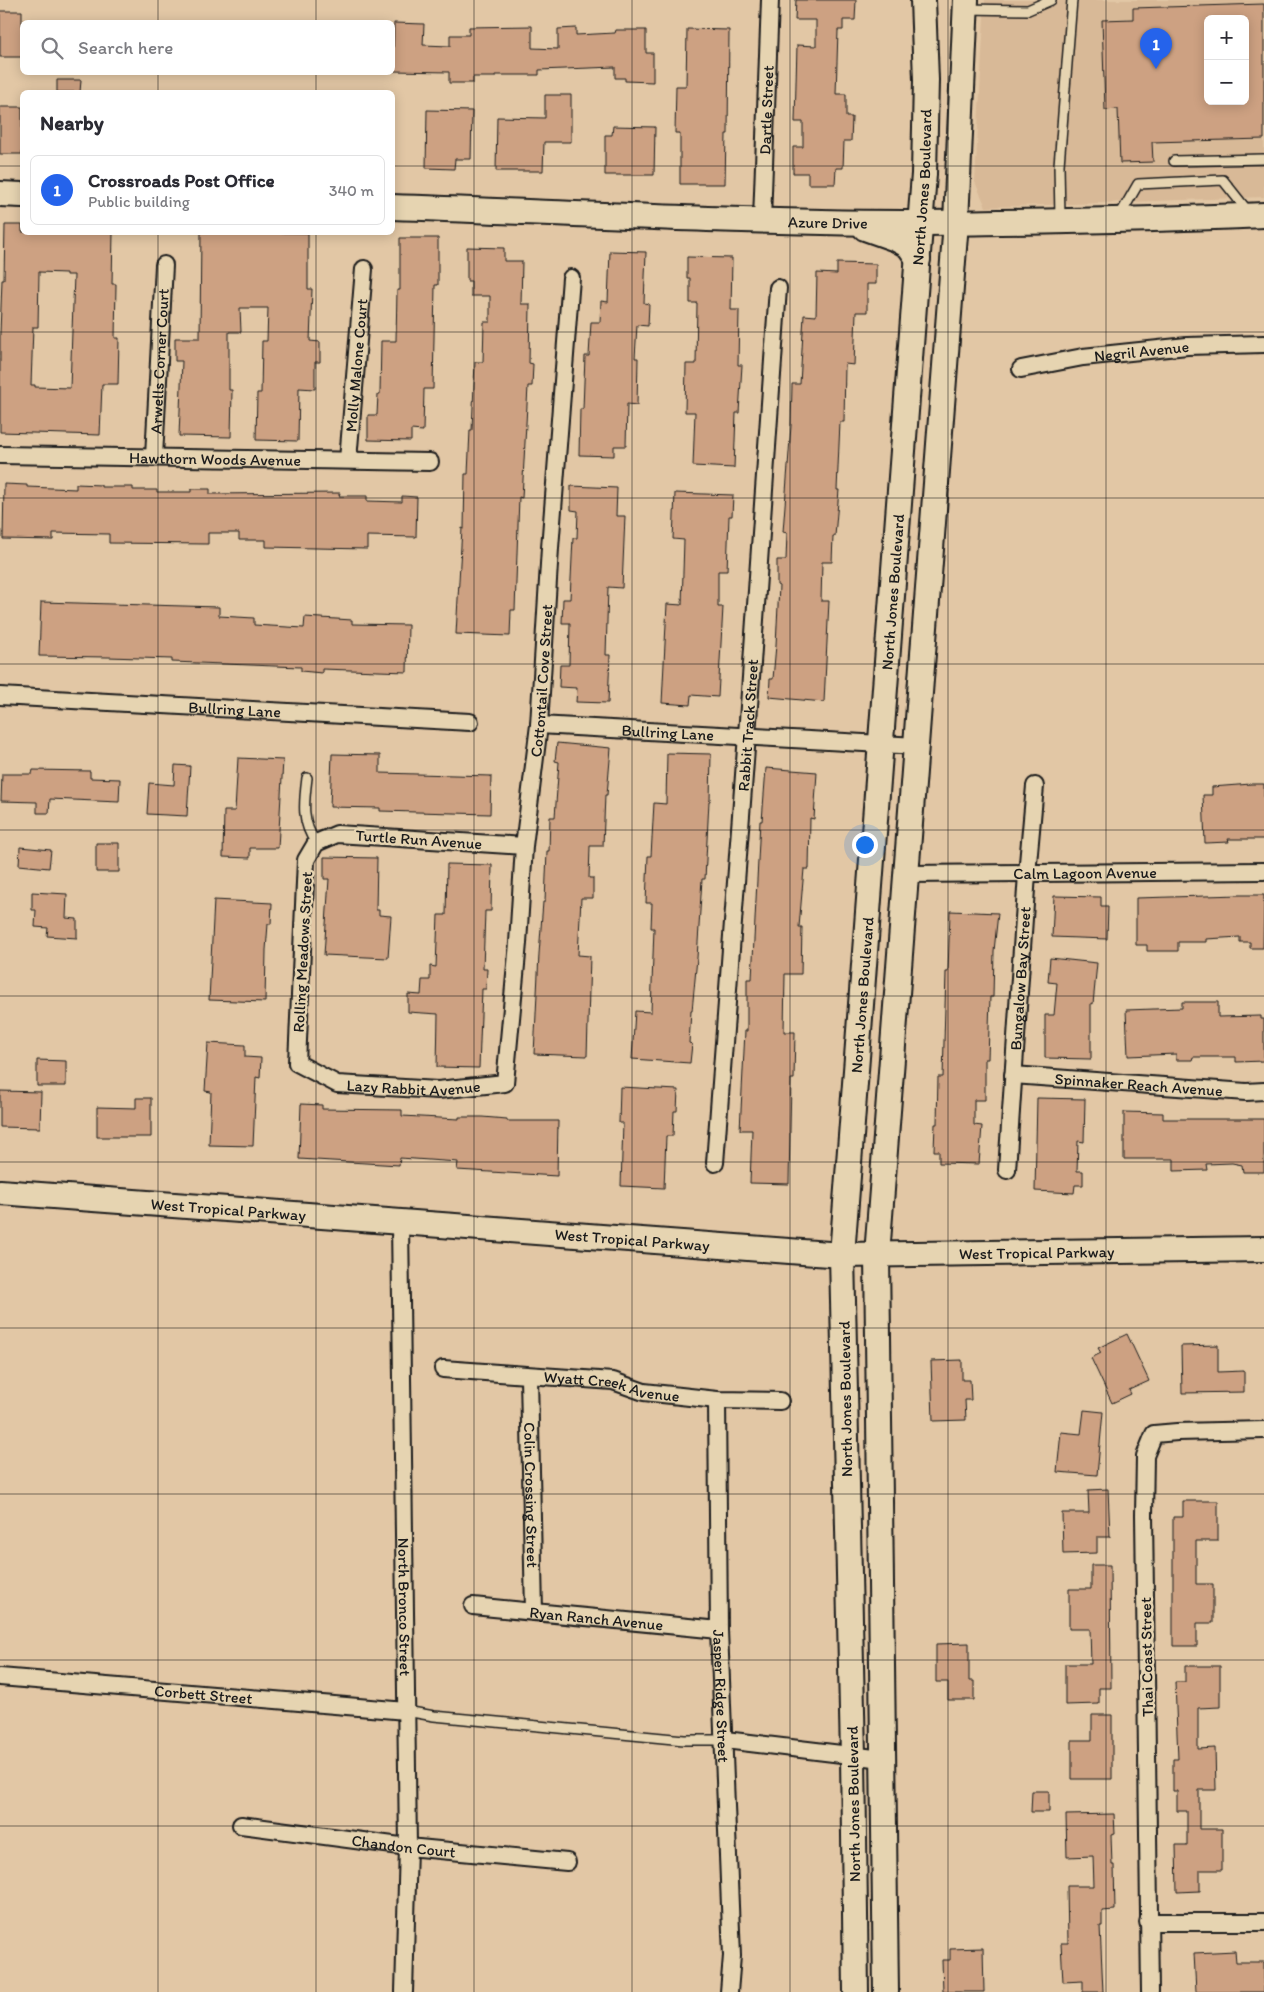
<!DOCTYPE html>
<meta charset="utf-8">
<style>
body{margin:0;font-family:Itim,sans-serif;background:#f2f2f3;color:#2b2b33}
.controls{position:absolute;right:15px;top:15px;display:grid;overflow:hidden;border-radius:8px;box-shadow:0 2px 12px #0003}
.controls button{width:45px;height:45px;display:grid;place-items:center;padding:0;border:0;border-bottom:1px solid #e1e1e2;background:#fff;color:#2b2b33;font:25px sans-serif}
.you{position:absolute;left:864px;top:844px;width:18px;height:18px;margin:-12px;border:4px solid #fff;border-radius:50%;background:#1a73e8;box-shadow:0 0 0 8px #1a73e833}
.badge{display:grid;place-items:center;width:32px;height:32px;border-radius:50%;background:#2563eb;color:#fff;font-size:16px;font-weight:700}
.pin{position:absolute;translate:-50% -41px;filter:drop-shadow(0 1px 2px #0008)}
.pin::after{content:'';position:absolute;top:26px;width:18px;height:15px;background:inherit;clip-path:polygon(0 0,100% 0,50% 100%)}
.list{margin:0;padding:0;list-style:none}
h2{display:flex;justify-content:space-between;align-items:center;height:65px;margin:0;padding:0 20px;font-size:21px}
h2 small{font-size:16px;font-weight:400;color:#7c7c81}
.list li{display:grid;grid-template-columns:32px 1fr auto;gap:15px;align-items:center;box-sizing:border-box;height:70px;margin:0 10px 10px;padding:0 10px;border:1px solid #e1e1e2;border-radius:8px}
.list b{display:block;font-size:19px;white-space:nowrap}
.list p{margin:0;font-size:16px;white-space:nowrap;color:#7c7c81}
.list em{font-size:16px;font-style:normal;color:#7c7c81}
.icon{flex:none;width:28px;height:28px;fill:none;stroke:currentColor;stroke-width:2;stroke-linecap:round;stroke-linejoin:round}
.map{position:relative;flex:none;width:1264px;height:1992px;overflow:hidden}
.search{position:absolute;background:#fff;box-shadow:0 2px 12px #0003;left:20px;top:20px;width:375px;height:55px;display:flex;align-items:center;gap:12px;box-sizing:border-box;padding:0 18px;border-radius:8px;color:#7c7c81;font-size:19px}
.panel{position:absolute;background:#fff;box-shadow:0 2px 12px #0003;left:20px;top:90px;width:375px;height:145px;border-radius:8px}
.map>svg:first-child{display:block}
</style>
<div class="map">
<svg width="1264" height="1992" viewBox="0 0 1264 1992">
<rect width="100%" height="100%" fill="#e2c7a5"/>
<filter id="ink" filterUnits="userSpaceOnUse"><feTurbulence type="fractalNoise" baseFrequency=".02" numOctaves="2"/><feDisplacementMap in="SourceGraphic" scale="10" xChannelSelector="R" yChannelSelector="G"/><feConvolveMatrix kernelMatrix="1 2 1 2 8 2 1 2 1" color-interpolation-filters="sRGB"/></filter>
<g filter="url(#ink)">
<path fill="#d8b997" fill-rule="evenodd" d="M 985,0 L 1264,0 L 1264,197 L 986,207 L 975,182 ZM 1208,19 L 1245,19 L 1245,101 L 1208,101 Z"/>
<path fill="#cda182" stroke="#1c1c1c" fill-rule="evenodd" d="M 796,0 L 856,0 L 855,20 L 843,20 L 843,30 L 838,30 L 836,94 L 846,94 L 846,117 L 852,117 L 851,141 L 844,141 L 843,168 L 836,168 L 835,184 L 808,184 L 808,173 L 793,173 L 793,147 L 803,147 L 803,122 L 795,122 L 797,45 L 816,46 L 816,20 L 795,20 Z
M 1264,4 L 1264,139 L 1152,142 L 1153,162 L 1120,163 L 1118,109 L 1105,110 L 1102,20 L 1133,19 L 1133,8 ZM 1208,19 L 1245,19 L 1245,101 L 1208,101 Z
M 0,11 L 22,11 L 22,57 L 0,57 Z
M 394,23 L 424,24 L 423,45 L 450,46 L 450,35 L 469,35 L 469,27 L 532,26 L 532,48 L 558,49 L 558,29 L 576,28 L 576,35 L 615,33 L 616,30 L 646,30 L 646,53 L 653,53 L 653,82 L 625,81 L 625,78 L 615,78 L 615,67 L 539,70 L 539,75 L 495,75 L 495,77 L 473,77 L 473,83 L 449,83 L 449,72 L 393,71 Z
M 687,29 L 729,30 L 728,134 L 726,134 L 725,184 L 680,184 L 680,133 L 675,133 L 676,86 L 686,86 Z
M 57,80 L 81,80 L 80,92 L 57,92 Z
M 545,95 L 571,95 L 571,142 L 544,142 L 543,171 L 496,171 L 497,117 L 545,118 Z
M 0,107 L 22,107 L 22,154 L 0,154 Z
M 427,110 L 472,111 L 471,159 L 455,159 L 454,169 L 426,168 Z
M 613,126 L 655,127 L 654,175 L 605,175 L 605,135 L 612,135 Z
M 5,225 L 22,225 L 22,232 L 113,232 L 112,284 L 116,284 L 115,338 L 119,338 L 118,384 L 102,384 L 100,435 L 0,432 L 0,333 L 2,280 L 4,280 ZM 39,272 L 66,273 L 66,275 L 74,275 L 70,388 L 35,387 L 35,385 L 31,385 L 33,327 L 38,327 Z
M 201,232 L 308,233 L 308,289 L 312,289 L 310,341 L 320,342 L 320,362 L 315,362 L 315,389 L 299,388 L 298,441 L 256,440 L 257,393 L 261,393 L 262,341 L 267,341 L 268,308 L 240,308 L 241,332 L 229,332 L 229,390 L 232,390 L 231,437 L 179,436 L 182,361 L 175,361 L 175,338 L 200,338 Z
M 400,238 L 438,238 L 438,285 L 435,285 L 433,389 L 424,389 L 423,431 L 411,430 L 411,441 L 368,440 L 368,415 L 377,415 L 378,394 L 380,394 L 381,341 L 396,341 L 397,290 L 400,290 Z
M 467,247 L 504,248 L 504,261 L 522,261 L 521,304 L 530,304 L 529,363 L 533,364 L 532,386 L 528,386 L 522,498 L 519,497 L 515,610 L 511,610 L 510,636 L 456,634 L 462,528 L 464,529 L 465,474 L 468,474 L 470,430 L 472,430 L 475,362 L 483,362 L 484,322 L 490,322 L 490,296 L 471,296 L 471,281 L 467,281 Z
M 610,251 L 646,252 L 644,303 L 649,304 L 648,326 L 637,325 L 635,358 L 638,358 L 637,405 L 627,404 L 626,446 L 614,446 L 614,456 L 579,455 L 580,409 L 583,409 L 585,356 L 589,356 L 591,322 L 600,322 L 601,301 L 608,302 Z
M 687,257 L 732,258 L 731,310 L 739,310 L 738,365 L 742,365 L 739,413 L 736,413 L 734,468 L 693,466 L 695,412 L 685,412 L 686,364 L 696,364 L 697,303 L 690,303 L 690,278 L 687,278 Z
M 837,263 L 876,264 L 876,284 L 867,284 L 867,312 L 856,312 L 854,365 L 845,364 L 844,422 L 840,422 L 837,490 L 839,490 L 835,536 L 833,536 L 832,562 L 822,562 L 821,601 L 829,601 L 824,702 L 769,697 L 770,679 L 773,679 L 776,645 L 779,586 L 777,585 L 777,560 L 786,560 L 787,533 L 783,532 L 791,426 L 792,384 L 800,384 L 804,315 L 816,316 L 817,273 L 837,274 Z
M 4,484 L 27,485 L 27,487 L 76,489 L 76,484 L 101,485 L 101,487 L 133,487 L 133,490 L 157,490 L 157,492 L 191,492 L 191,489 L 210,489 L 210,494 L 340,493 L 339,496 L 367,496 L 367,501 L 402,502 L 402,496 L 417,497 L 416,537 L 367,536 L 367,549 L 266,547 L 266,540 L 239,540 L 239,533 L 208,533 L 208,544 L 109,543 L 109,534 L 53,533 L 53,540 L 3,539 Z
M 571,486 L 617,488 L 616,516 L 625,516 L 622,588 L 608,587 L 606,655 L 610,655 L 608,703 L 576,702 L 577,688 L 559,687 L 560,665 L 569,665 L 570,623 L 562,623 L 563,599 L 570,599 L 573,538 L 577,538 L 578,511 L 571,510 Z
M 675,493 L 733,495 L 732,516 L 729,516 L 727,571 L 718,571 L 718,607 L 723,607 L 718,697 L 691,695 L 690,705 L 662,703 L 667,604 L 682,605 L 684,540 L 673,539 Z
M 41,602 L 219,607 L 219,616 L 254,618 L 254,625 L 304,628 L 305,617 L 352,620 L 352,624 L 408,625 L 407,672 L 322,669 L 322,673 L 301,671 L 301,667 L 172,662 L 172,659 L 108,657 L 39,656 Z
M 557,743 L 611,748 L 607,795 L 605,795 L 603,846 L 590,846 L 589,878 L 593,878 L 593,898 L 581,898 L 578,955 L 590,956 L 587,1056 L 534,1054 L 539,954 L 543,902 L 545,902 L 547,851 L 549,851 L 550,817 L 555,817 L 559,762 L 555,761 Z
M 667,753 L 711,754 L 710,801 L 709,801 L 705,879 L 702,879 L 697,958 L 692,1011 L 691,1011 L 689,1043 L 692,1044 L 690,1063 L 632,1059 L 635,1011 L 651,1012 L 654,928 L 651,928 L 652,903 L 646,903 L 648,856 L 651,856 L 654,803 L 666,804 Z
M 332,754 L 380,755 L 380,773 L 491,776 L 490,814 L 380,811 L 380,808 L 330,807 Z
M 238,758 L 283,760 L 278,848 L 250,848 L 250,858 L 223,857 L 224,811 L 235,811 Z
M 175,765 L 190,766 L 187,816 L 147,814 L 149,783 L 174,785 Z
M 766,768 L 817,772 L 814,819 L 810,818 L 809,869 L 804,869 L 799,927 L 802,927 L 801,974 L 785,974 L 784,1032 L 795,1032 L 794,1079 L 791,1079 L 789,1184 L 750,1183 L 752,1130 L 740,1130 L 745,1031 L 747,1031 L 747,979 L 752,979 L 760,821 L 762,821 Z
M 33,770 L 90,771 L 90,778 L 120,779 L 119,802 L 50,799 L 49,813 L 37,813 L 37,802 L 1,801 L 2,774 L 32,774 Z
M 1251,784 L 1264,784 L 1264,839 L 1228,839 L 1229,842 L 1205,843 L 1203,795 L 1212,795 L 1212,787 Z
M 96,843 L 119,843 L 119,872 L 96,872 Z
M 20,847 L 51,850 L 49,868 L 19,865 Z
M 324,857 L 377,858 L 376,910 L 379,910 L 379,915 L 391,916 L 388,958 L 324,955 L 329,879 L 324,879 Z
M 447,864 L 492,865 L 491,911 L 485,911 L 483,969 L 487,969 L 486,989 L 482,989 L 479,1068 L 437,1067 L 438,1014 L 408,1012 L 408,994 L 421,995 L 422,980 L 430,980 L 430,966 L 436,967 L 438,915 L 446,915 Z
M 32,892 L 67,894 L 66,918 L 77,919 L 77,938 L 47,936 L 48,928 L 35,927 L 36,910 L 32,910 Z
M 1240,895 L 1264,895 L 1263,948 L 1250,948 L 1250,942 L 1240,942 L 1240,937 L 1206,939 L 1206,942 L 1178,942 L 1178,951 L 1147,951 L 1147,945 L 1136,945 L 1136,898 Z
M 1054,896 L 1101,897 L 1101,906 L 1108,906 L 1107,939 L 1052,937 Z
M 214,900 L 272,903 L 271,924 L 268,924 L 266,950 L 265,1002 L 209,1000 Z
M 950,911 L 998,913 L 994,951 L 993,997 L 990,997 L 988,1059 L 985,1059 L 985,1100 L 974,1100 L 974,1125 L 982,1126 L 979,1164 L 939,1163 L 939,1151 L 934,1151 L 935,1124 L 937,1124 L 938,1077 L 943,1077 L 946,972 L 948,972 Z
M 1050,958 L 1097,963 L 1093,1004 L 1091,1003 L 1091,1059 L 1045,1058 L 1045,1015 L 1054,1015 L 1057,983 L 1048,982 Z
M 1182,1002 L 1218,1002 L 1218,1017 L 1261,1016 L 1261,1019 L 1264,1019 L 1264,1061 L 1236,1062 L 1236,1057 L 1193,1057 L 1192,1060 L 1176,1060 L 1176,1054 L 1128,1056 L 1126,1010 L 1182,1008 Z
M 208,1043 L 245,1045 L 245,1057 L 261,1058 L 260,1078 L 256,1077 L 253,1146 L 209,1145 L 211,1092 L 205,1091 Z
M 37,1060 L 66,1061 L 66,1086 L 37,1086 Z
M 620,1087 L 678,1090 L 677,1111 L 674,1111 L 673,1136 L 666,1136 L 664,1188 L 621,1186 L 623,1123 L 619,1123 Z
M 0,1091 L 41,1092 L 40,1128 L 0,1127 Z
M 136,1098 L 151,1098 L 151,1137 L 97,1137 L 97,1107 L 136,1108 Z
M 1037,1098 L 1085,1099 L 1084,1142 L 1078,1141 L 1077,1171 L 1083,1171 L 1083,1185 L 1075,1185 L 1074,1193 L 1035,1191 Z
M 301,1104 L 322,1105 L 322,1109 L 402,1110 L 402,1116 L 459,1119 L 459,1117 L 482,1117 L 507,1119 L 507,1121 L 558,1121 L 557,1176 L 457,1170 L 458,1162 L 400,1158 L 399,1165 L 299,1159 Z
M 1124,1112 L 1163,1113 L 1163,1119 L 1264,1119 L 1264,1172 L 1243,1172 L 1242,1165 L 1232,1163 L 1206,1164 L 1207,1170 L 1174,1171 L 1174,1159 L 1124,1159 Z
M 1127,1334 L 1149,1381 L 1129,1390 L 1131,1394 L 1112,1403 L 1091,1358 L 1101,1353 L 1098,1348 Z
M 1218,1345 L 1218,1372 L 1244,1371 L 1244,1392 L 1182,1393 L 1181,1346 Z
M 962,1360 L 962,1380 L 970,1380 L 971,1400 L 965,1400 L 966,1420 L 933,1421 L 931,1361 Z
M 1084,1410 L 1103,1412 L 1097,1475 L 1057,1472 L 1061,1432 L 1081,1434 Z
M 1108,1489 L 1110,1537 L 1097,1537 L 1097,1553 L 1063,1554 L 1062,1513 L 1089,1513 L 1088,1490 Z
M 1183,1501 L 1218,1501 L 1218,1541 L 1196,1541 L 1196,1584 L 1213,1584 L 1213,1623 L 1197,1623 L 1197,1646 L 1173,1646 L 1173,1517 L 1183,1517 Z
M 1091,1565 L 1110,1565 L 1111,1688 L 1099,1688 L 1099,1704 L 1065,1705 L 1065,1664 L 1091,1664 L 1090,1629 L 1069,1629 L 1069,1589 L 1091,1589 Z
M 969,1643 L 969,1681 L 974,1681 L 974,1700 L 948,1700 L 948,1682 L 936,1682 L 936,1644 Z
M 1185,1666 L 1220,1666 L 1220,1707 L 1198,1708 L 1198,1749 L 1215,1748 L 1216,1790 L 1199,1790 L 1199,1829 L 1222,1829 L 1222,1870 L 1200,1870 L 1200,1891 L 1177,1892 L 1176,1845 L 1187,1845 L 1187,1811 L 1177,1811 L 1177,1791 L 1173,1791 L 1173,1759 L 1178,1759 L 1175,1682 L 1185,1682 Z
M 1092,1715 L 1112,1715 L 1112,1779 L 1072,1779 L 1072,1740 L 1092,1740 Z
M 1032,1791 L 1049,1791 L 1049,1812 L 1031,1812 Z
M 1114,1814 L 1115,1834 L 1111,1835 L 1112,1865 L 1114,1865 L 1115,1910 L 1102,1911 L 1102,1926 L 1100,1926 L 1103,1992 L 1083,1992 L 1083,1981 L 1063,1982 L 1061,1943 L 1068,1943 L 1067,1886 L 1094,1886 L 1093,1856 L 1067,1857 L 1066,1815 Z
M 983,1948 L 984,1992 L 943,1992 L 942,1960 L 950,1960 L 950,1949 Z
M 1235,1951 L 1236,1962 L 1264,1962 L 1264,1992 L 1196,1992 L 1194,1953 Z"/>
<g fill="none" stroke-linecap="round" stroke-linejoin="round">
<defs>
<path id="lane" d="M 966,9 L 1028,10 L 1051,0
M 1174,161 L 1264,159
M 1119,217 L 1138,184 L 1223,180 L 1250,214
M 1060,219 L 1059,165 L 1072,0
M 307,778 C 304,802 301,822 316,843
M 406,1711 L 434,1716 L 684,1740 L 725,1740"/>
<g id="street">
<path id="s1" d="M 762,220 L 770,0"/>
<path id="s2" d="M 1021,369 L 1083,357 L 1187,346 L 1264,344"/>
<path id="s3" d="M 0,455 L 430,462"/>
<path id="s4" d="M 154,457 L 164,265"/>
<path id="s5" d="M 348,460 L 364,269"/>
<path id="s6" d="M 0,696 L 470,722"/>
<path id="s7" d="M 539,725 L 917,746"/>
<path id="s8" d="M 524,846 L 337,834 L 316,843 L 306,860 L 297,1063 L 337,1084 L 438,1090 L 505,1083 L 518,943 L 524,846 L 539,725 L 550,548 L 571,278"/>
<path id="s9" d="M 906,874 L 1264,871"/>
<path id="s10" d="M 1013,1075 L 1246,1092 L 1264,1091"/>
<path id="s11" d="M 715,1163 L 747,735 L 778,288"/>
<path id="s12" d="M 1007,1170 L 1027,874 L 1035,786"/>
<path id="s13" d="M 400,1222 L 408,1847 L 404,1992"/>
<path id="s14" d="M 443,1369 L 613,1381 L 644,1392 L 717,1400 L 780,1401"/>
<path id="s15" d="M 529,1377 L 534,1612"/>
<path id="s16" d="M 717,1400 L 719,1630 L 732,1956 L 729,1992"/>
<path id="s17" d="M 473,1606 L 719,1630"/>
<path id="s18" d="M 0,1677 L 406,1711"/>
<path d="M 725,1740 L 883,1759"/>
<path id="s19" d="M 241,1825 L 408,1847 L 567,1862"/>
<path d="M 1148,1922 L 1264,1922"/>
<path d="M 1150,1992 L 1144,1515 L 1145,1456 L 1154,1434 L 1177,1432 L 1264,1430"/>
</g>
<g id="secondary">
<path d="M 0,194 L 22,195"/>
<path id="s20" d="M 392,207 C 569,213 746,223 922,223 C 1036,222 1150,220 1264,215"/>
<path d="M 865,228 L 896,239 L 909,246 L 918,259"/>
<path id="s21" d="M 0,1192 L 842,1255 L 1264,1249"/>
<path id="s22" d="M 856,1992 L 853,1756 L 842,1255 L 924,174 L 926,80 L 923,0"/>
<path d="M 886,1992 L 877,1255 L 956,222 L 966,0"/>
</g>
</defs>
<use href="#lane" stroke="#1c1c1c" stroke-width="12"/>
<use href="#street" stroke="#1c1c1c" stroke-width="20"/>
<use href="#secondary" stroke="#1c1c1c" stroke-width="28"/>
<use href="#lane" stroke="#e6d4b1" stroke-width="9"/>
<use href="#street" stroke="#e6d4b1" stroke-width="16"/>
<use href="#secondary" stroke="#e6d4b1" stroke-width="24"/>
</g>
</g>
<path fill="none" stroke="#1c1c1c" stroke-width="1" stroke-opacity="0.55" d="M 158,0 L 158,22M 316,0 L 316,22M 474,0 L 474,1992M 632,0 L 632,1992M 790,0 L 790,1992M 948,0 L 948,1992M 1106,0 L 1106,1992M 158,72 L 158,92M 316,72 L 316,92M 0,166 L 22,166M 392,166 L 1264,166M 158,232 L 158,1992M 316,232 L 316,1992M 0,332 L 1264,332M 0,498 L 1264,498M 0,664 L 1264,664M 0,830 L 1264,830M 0,996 L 1264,996M 0,1162 L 1264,1162M 0,1328 L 1264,1328M 0,1494 L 1264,1494M 0,1660 L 1264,1660M 0,1826 L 1264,1826"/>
<g text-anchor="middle" stroke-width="4.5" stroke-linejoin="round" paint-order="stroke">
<g font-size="16" fill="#1c1c1c" stroke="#e6d4b1">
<text dy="6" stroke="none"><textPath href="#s1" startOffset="110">Dartle Street</textPath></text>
<text dy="6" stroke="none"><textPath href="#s22" startOffset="1808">North Jones Boulevard</textPath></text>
<text dy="6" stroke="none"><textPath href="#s20" startOffset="436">Azure Drive</textPath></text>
<text dy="6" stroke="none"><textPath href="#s2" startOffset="122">Negril Avenue</textPath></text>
<text dy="6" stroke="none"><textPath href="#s4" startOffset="96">Arwells Corner Court</textPath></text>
<text dy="6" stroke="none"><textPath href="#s5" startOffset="95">Molly Malone Court</textPath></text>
<text dy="6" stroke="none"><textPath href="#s3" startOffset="215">Hawthorn Woods Avenue</textPath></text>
<text dy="6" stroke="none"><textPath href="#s22" startOffset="1402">North Jones Boulevard</textPath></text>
<text dy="6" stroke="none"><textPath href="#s8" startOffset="1051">Cottontail Cove Street</textPath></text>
<text dy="6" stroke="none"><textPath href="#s6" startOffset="235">Bullring Lane</textPath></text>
<text dy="6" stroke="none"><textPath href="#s11" startOffset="439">Rabbit Track Street</textPath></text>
<text dy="6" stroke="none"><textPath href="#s7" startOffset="129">Bullring Lane</textPath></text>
<text transform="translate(419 839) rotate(4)" y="6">Turtle Run Avenue</text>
<text dy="6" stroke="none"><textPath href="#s9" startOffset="179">Calm Lagoon Avenue</textPath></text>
<text transform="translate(302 952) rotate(-87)" y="6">Rolling Meadows Street</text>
<text dy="6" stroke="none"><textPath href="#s12" startOffset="192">Bungalow Bay Street</textPath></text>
<text dy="6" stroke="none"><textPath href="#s22" startOffset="998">North Jones Boulevard</textPath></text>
<text dy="6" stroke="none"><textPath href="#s8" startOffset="555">Lazy Rabbit Avenue</textPath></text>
<text dy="6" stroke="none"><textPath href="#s10" startOffset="126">Spinnaker Reach Avenue</textPath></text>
<text dy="6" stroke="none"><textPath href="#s21" startOffset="229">West Tropical Parkway</textPath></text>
<text dy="6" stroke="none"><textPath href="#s21" startOffset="634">West Tropical Parkway</textPath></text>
<text dy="6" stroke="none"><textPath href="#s21" startOffset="1039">West Tropical Parkway</textPath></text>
<text dy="6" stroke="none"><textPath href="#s14" startOffset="170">Wyatt Creek Avenue</textPath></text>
<text transform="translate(845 1399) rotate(-91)" y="6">North Jones Boulevard</text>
<text dy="6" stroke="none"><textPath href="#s15" startOffset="118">Colin Crossing Street</textPath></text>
<text dy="6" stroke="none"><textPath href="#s13" startOffset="385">North Bronco Street</textPath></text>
<text dy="6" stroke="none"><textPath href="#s17" startOffset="124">Ryan Ranch Avenue</textPath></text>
<text transform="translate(1146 1657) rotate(-91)" y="6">Thai Coast Street</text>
<text dy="6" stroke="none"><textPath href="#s18" startOffset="204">Corbett Street</textPath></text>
<text dy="6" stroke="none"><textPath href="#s16" startOffset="296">Jasper Ridge Street</textPath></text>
<text transform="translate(853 1804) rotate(-91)" y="6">North Jones Boulevard</text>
<text dy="6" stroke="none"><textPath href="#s19" startOffset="164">Chandon Court</textPath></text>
</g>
</g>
</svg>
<div class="controls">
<button>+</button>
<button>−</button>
</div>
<div class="you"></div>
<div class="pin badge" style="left:1156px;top:69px">1</div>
<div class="search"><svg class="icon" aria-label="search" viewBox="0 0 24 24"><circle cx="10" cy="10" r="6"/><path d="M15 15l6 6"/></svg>Search here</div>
<section class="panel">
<h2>Nearby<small></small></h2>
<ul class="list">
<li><span class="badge">1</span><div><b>Crossroads Post Office</b><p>Public building</p></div><em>340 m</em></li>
</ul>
</section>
</div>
